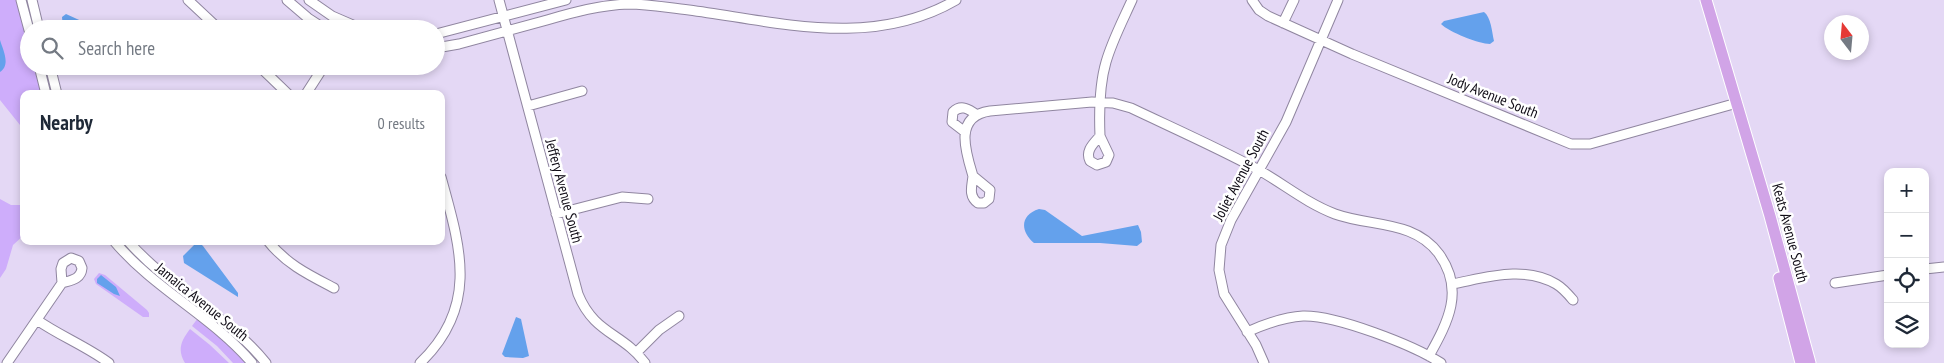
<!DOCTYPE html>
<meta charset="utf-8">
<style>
body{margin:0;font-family:"PT Sans Narrow",sans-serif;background:#f2f2f3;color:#1f2937}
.controls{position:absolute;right:15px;bottom:15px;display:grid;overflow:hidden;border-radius:10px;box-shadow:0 2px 8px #0003}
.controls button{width:45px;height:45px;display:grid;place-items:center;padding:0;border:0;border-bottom:1px solid #e0e1e3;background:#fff;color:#1f2937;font:25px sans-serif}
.compass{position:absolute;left:1824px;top:15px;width:45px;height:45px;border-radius:50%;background:#fff;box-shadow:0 2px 8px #0003;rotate:344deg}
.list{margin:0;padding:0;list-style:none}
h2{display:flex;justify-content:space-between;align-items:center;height:65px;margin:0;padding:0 20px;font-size:21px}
h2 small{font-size:16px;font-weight:400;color:#747a83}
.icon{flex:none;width:28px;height:28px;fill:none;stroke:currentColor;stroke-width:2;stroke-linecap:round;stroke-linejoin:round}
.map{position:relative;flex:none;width:1944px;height:363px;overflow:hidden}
.search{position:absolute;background:#fff;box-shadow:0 2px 8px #0003;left:20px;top:20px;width:425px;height:55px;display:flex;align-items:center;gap:12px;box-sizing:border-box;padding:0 18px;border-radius:28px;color:#747a83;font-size:19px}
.panel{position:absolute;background:#fff;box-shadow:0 2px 8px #0003;left:20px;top:90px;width:425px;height:155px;border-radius:10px}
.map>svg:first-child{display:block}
</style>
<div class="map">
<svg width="1944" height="363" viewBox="0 0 1944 363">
<rect width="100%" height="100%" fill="#e4d8f5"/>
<path fill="#ceadfb" d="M 0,0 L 18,0 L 29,41 L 29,66 L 35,66 L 43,94 L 24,94 L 24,135 L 20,125 L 0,100 Z
M 0,199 L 11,205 L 24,205 L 24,235 L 13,245 L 6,269 L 0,278 Z
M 99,273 L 105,275 L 147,310 L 149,313 L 149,317 L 143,317 L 96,284 L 94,279 Z
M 198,318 L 219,334 L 248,363 L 233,363 L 217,346 L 192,326 Z
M 190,329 L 210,345 L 229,363 L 185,363 C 177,350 181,341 190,329 Z"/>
<path fill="#64a1ec" d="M 1484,12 C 1491,17 1492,32 1494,41 L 1490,44 C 1479,44 1449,32 1441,24 L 1444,21 Z
M 66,14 L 99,29 L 63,29 L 62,17 Z
M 0,40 C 3,50 11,65 0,72 Z
M 1039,209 L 1045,210 L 1082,236 L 1138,225 L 1141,232 L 1142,242 L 1137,246 L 1100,243 L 1034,243 C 1020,231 1020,215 1039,209 Z
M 197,242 L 200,243 L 203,246 L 238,293 L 238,297 L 184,263 L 183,256 Z
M 101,275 L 116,287 L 120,296 L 114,294 L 97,283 L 97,279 Z
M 516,317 L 521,319 L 529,356 L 523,358 L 505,357 L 502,354 Z"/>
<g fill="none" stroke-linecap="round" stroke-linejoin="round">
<defs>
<path id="minor" d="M 21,0 L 29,30
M 32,0 L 39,29
M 188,0 L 219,29
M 287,0 L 308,18 L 325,29
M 309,0 L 332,16 L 362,29
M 499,0 L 578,294 C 594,334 623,333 645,363
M 1252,0 L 1259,10 L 1268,16 L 1352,54 L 1571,144 L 1590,144 L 1737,103
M 1283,23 L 1294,0
M 436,34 L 566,0
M 436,48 L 459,44 C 488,36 517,28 547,20 C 574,12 600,5 629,4 C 649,4 669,8 689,10 C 779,22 872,49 956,0
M 39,66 L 46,94
M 50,66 L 57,94
M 259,66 L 288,94
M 306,94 L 324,66
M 528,106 L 582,91
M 965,132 L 952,122 L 953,112 C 961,104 969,109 977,115
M 1100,136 C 1099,112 1099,86 1106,62 C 1112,41 1123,20 1132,0
M 1100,136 L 1109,155 L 1106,162 L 1097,165 L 1090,161 C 1085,151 1093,144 1100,136 Z
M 973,176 C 966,153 953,116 990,111 L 1092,102 L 1113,103 L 1131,108 C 1173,128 1216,147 1257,169 C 1284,184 1306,203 1335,214 C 1371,227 1414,220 1439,254 C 1465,290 1448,322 1429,356
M 973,176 L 990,190 L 989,199 L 984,203 L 978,203 C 968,196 972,186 973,176 Z
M 556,214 L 622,197 L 648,199
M 114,241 C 154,289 212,316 252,363
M 128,241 C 169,288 226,314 266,363
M 268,241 C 286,264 309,275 334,288
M 1925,269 L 1944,267
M 1835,283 L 1888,275
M 1452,284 C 1485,278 1524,265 1556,284 C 1563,288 1568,294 1573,300
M 37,320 C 60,336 86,346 109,363
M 1247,332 C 1265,324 1283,317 1303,316 C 1336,315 1413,345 1441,363
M 637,352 L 659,330 L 679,316
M 7,363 L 62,283 C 72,280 81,279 82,268 L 79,261 L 71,258 L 63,263 L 61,269 L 62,283
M 420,363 C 480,306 460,246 441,177
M 1264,363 L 1256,345 L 1224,294 L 1219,270 L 1221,245 L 1231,220 L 1286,122 L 1338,0"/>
<path id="major" d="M 1706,0 L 1770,216 L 1810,363
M 1779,278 L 1801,363"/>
</defs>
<use href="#minor" stroke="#9086a0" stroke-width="11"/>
<use href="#major" stroke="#fff" stroke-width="13"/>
<use href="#minor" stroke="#fff" stroke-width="9"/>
<use href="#major" stroke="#d1a4e7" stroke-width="11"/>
</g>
<g text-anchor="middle" stroke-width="5" stroke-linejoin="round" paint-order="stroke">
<g font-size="15" fill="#100c16" stroke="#fff">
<text transform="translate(1493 96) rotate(22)" y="5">Jody Avenue South</text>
<text transform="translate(1241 175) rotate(-62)" y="5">Joliet Avenue South</text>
<text transform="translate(564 191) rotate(75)" y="5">Jeffery Avenue South</text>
<text transform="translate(1790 233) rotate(75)" y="5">Keats Avenue South</text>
<text transform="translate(202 302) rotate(39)" y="5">Jamaica Avenue South</text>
</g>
</g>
</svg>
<div class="controls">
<button>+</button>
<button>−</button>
<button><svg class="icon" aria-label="locate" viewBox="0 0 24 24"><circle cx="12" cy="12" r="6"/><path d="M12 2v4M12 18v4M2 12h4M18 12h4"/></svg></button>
<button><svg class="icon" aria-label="layers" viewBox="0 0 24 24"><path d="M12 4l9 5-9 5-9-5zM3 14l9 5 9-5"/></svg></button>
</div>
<svg class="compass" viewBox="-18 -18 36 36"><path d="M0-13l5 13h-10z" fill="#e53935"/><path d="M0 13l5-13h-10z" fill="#747a83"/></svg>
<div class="search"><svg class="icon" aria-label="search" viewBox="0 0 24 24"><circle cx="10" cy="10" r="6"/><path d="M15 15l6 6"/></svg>Search here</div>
<section class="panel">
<h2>Nearby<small>0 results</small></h2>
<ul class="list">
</ul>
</section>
</div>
